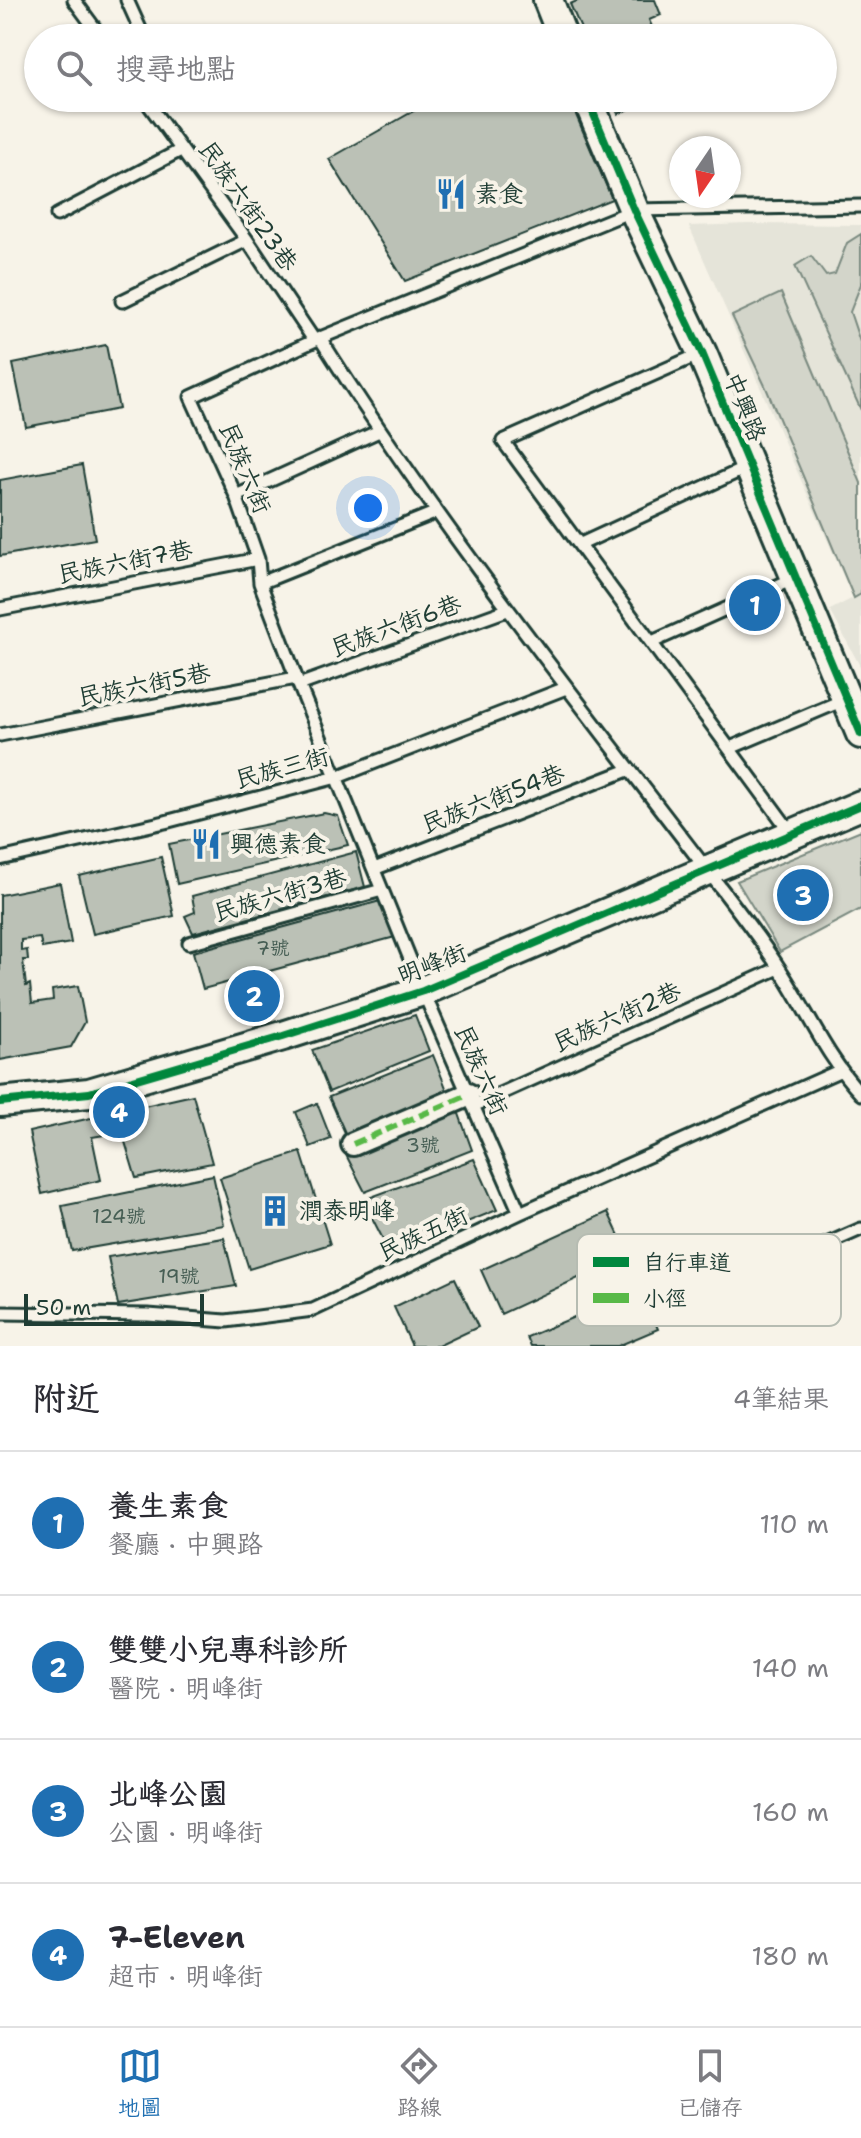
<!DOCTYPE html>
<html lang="zh-TW">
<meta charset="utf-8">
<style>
body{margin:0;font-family:"Shantell Sans","LXGW WenKai TC",sans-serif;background:#f2f2f3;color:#2b2b33}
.compass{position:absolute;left:669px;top:136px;width:72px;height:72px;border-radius:50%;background:#fff;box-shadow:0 2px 6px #0004;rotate:193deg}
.scale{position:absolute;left:24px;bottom:20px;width:180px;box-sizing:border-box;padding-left:8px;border:4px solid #1f3d34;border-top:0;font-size:22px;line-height:28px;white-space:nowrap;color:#1f3d34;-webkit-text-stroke:6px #f7f3e8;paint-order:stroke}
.you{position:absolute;left:368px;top:508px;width:28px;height:28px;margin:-20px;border:6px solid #fff;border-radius:50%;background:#1a73e8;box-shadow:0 0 0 12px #1a73e833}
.badge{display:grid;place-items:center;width:52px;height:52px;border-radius:50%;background:#1f6fb2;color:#fff;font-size:26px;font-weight:700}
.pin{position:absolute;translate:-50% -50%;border:4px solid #fff;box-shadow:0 2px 8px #0006}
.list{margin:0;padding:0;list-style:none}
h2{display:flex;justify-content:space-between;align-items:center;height:104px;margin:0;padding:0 32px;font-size:34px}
h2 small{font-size:26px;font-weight:400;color:#7c7c81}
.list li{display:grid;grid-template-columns:52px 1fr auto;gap:24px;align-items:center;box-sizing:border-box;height:144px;padding:0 32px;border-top:2px solid #e1e1e2}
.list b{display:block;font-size:30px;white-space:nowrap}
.list p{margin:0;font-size:26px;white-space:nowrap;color:#7c7c81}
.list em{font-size:26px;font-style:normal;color:#7c7c81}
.icon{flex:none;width:44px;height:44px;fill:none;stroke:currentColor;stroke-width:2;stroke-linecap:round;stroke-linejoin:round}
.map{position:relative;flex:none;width:861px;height:1346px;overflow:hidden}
.search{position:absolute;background:#fff;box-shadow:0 2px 6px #0004;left:24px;right:24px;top:24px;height:88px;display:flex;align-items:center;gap:20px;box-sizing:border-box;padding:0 28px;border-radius:44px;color:#7c7c81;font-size:30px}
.sheet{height:680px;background:#fff}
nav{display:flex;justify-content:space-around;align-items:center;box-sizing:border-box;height:112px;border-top:2px solid #e1e1e2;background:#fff;font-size:22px;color:#7c7c81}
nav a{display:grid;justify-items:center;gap:4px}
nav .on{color:#1f6fb2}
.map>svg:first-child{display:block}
</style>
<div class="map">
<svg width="861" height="1346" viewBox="0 0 861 1346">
<rect width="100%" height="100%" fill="#f7f3e8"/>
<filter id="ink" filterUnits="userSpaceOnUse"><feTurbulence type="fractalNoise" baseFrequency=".0125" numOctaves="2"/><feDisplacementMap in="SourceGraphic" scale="16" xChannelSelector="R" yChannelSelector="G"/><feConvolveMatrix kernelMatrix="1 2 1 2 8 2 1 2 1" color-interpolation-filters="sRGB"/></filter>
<g filter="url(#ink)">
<path fill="#e5e4d9" d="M 748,224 L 861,225 L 861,668 L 830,610 L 853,598 L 689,226 Z"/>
<path fill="#d3d5ca" stroke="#79897f" stroke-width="2" d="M 861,234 L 861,284 L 850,312 L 861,345 L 861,410 L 795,266 L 811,256 L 826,276 L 835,274 L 847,243 Z
M 781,293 L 861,483 L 861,594 L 854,598 L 767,390 L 732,316 Z
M 861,830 L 861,909 L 780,952 L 737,881 Z"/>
<path fill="#bbc1b6" stroke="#1f3d34" stroke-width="2" d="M 579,0 L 655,0 L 661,15 L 649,20 L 657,38 L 585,38 L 570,4 Z
M 611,98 L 655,98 L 618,114 Z
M 426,104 L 574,110 L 612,199 L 405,281 L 329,159 Z
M 106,345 L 119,409 L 26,427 L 13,364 Z
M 82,465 L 95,539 L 0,556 L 0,480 Z
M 324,813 L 338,816 L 348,845 L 177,884 L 169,844 Z
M 356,852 L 365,887 L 193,933 L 185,916 L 195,912 L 192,896 Z
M 161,857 L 174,916 L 93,934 L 79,876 Z
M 60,883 L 71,943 L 42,948 L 40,938 L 21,940 L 21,951 L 27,950 L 28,960 L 23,960 L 26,986 L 30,984 L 32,1003 L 53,1000 L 52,990 L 78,986 L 85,1022 L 71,1047 L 0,1060 L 0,895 Z
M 384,900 L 395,937 L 203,989 L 193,952 Z
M 415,1015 L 429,1051 L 329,1092 L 312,1050 Z
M 433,1055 L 450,1098 L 346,1135 L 329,1097 Z
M 193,1095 L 212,1163 L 136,1178 L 122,1132 L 92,1137 L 101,1180 L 42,1194 L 29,1132 Z
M 317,1103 L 331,1139 L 310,1147 L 296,1112 Z
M 458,1111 L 472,1150 L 365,1192 L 345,1153 Z
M 301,1152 L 330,1244 L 249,1269 L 220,1178 Z
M 474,1159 L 497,1210 L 390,1253 L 363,1200 Z
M 213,1175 L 224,1225 L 72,1251 L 62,1206 Z
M 608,1212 L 628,1255 L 501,1314 L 481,1270 Z
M 224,1238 L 236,1286 L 118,1305 L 108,1257 Z
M 628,1255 L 658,1329 L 618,1346 L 531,1346 L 527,1337 L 598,1307 L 584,1276 Z
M 455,1278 L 478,1327 L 438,1346 L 412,1346 L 394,1307 Z"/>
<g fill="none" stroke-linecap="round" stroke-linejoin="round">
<defs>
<path id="service" d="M 74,0 L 102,38
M 127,0 L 141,31
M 144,98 L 247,240 L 314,340
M 532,98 L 588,100
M 57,215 L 181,150
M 122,301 L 247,240
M 320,338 C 437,524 574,696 707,870 C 732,902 757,934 779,968 C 807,1010 826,1057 861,1094
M 700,354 L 503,441 L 792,834
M 236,496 L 379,431
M 581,544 L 748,467
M 260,583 L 437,512
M 0,609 L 258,559
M 652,642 L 795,578
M 299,685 L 507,610
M 0,735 L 296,678
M 730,748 L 846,699
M 0,859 L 165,822 L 337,777 L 566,688
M 374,869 L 628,770
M 189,943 L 382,890
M 473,1106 L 779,968
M 520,1213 L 423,991 L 299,685 L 260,583 L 258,559 L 236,496 L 191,397 L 320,338 L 634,210 L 861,206
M 0,1313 L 148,1315 L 226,1321 L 313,1310 L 520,1213 L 839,1071
M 665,1315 L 861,1229"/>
<path id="minor" d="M 353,1144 L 468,1095"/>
<path id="tertiary" d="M 548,0 L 563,38
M 587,98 L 634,210 L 702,353 L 861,734
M 0,1102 L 89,1093 L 283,1036 L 423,991 L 861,805"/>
</defs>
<use href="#service" stroke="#1f3d34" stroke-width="17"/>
<use href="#minor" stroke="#1f3d34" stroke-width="28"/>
<use href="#tertiary" stroke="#1f3d34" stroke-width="34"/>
<use href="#service" stroke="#f7f3e8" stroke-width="11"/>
<use href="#minor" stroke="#f7f3e8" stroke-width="22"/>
<use href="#tertiary" stroke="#f7f3e8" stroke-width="28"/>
<path stroke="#58b947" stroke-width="6" stroke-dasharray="12 6" stroke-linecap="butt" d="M 353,1144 L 468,1095"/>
<defs>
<path id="cycleway" d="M 587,98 L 634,210 L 702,353 L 861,734
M 0,1102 L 89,1093 L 283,1036 L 423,991 L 861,805"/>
</defs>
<use href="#cycleway" stroke="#f7f3e8" stroke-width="13"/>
<use href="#cycleway" stroke="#00873e" stroke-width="8"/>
</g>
</g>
<defs>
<symbol id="restaurant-bare" viewBox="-9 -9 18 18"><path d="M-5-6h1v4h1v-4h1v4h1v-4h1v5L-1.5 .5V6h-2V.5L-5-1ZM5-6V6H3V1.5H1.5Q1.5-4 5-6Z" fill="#1f6fb2" stroke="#f7f3e8" stroke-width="2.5" paint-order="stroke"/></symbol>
<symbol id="building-bare" viewBox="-9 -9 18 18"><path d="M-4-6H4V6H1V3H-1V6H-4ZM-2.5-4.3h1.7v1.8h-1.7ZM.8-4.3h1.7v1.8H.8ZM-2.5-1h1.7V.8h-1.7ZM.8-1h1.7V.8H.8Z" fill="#1f6fb2" stroke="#f7f3e8" stroke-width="2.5" paint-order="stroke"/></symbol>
</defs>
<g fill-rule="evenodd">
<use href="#restaurant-bare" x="429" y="172" width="44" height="44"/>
<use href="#restaurant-bare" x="184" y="822" width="44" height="44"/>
<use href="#building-bare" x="253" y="1189" width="44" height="44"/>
</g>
<g text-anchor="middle" stroke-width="8" stroke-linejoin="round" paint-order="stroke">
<g font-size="20" fill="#465e54">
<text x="273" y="955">7號</text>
<text x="423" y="1152">3號</text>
<text x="119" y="1223">124號</text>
<text x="179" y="1283">19號</text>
</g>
<g font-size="24" fill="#1f3d34" stroke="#f7f3e8" text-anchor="start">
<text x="475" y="202">素食</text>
<text x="230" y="852">興德素食</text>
<text x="299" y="1219">潤泰明峰</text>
</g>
<g font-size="24" fill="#1f3d34" stroke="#f7f3e8">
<text transform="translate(248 206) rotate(55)" y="8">民族六街23巷</text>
<text transform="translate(745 407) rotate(68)" y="8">中興路</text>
<text transform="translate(245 468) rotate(67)" y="8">民族六街</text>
<text transform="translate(125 562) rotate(-11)" y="8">民族六街7巷</text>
<text transform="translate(396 626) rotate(-20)" y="8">民族六街6巷</text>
<text transform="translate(144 685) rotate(-11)" y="8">民族六街5巷</text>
<text transform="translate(282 768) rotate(-15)" y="8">民族三街</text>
<text transform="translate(493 799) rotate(-21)" y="8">民族六街54巷</text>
<text transform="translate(280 895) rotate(-16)" y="8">民族六街3巷</text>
<text transform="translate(432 964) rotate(-21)" y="8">明峰街</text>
<text transform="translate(617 1017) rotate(-24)" y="8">民族六街2巷</text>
<text transform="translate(481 1070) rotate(66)" y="8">民族六街</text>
<text transform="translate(423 1234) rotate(-25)" y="8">民族五街</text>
</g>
</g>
<rect x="577" y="1234" width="264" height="92" rx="12" fill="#f7f3e8" stroke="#b6bcb2" stroke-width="2"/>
<rect x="593" y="1257" width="36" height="10" fill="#00873e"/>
<rect x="593" y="1293" width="36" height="10" fill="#58b947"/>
<g font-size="22" fill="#1f3d34">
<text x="643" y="1270">自行車道</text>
<text x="643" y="1306">小徑</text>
</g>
</svg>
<svg class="compass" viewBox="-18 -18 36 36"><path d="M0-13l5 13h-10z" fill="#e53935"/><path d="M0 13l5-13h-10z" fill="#7c7c81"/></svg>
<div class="scale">50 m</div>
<div class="you"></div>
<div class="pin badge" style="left:755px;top:605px">1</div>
<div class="pin badge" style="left:254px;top:996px">2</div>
<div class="pin badge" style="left:803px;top:895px">3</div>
<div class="pin badge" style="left:119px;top:1112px">4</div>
<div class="search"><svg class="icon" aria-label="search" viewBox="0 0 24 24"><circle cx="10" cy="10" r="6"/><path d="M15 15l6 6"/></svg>搜尋地點</div>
</div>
<section class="sheet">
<h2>附近<small>4筆結果</small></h2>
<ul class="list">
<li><span class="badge">1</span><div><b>養生素食</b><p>餐廳 · 中興路</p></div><em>110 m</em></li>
<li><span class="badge">2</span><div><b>雙雙小兒專科診所</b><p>醫院 · 明峰街</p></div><em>140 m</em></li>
<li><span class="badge">3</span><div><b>北峰公園</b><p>公園 · 明峰街</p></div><em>160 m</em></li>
<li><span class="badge">4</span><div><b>7-Eleven</b><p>超市 · 明峰街</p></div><em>180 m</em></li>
</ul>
</section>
<nav>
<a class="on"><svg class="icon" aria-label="map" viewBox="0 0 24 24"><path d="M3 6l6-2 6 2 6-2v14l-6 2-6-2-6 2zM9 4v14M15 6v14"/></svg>地圖</a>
<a><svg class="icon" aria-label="directions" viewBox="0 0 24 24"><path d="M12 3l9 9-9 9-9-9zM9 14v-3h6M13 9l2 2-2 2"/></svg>路線</a>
<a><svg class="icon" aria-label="saved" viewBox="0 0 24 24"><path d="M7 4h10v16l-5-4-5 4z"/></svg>已儲存</a>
</nav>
